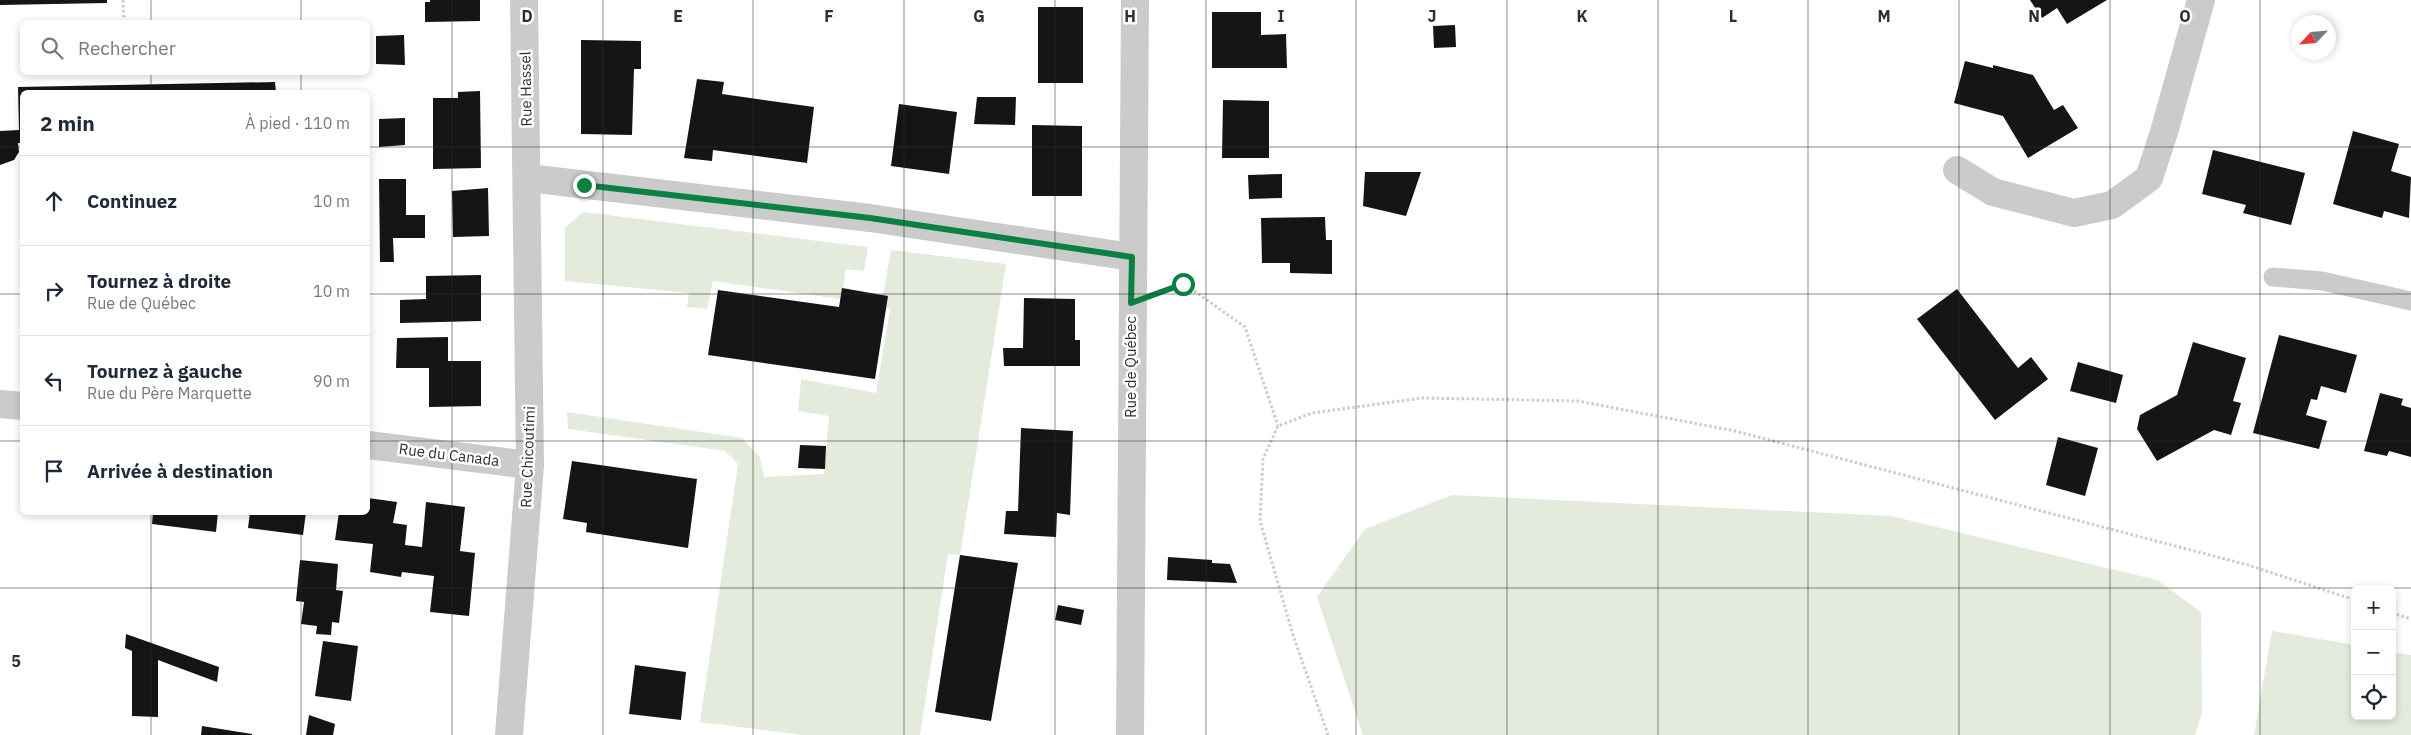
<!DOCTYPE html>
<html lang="fr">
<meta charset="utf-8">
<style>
body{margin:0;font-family:"IBM Plex Sans",sans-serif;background:#f2f2f3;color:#1f2937}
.controls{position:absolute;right:15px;bottom:15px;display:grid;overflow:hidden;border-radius:8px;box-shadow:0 2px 8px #0003}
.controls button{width:45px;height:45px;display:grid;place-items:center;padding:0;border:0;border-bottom:1px solid #e0e1e3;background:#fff;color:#1f2937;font:25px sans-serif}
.compass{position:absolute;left:2291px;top:15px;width:45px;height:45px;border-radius:50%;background:#fff;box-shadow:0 2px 8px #0003;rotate:244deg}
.stop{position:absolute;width:15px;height:15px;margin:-11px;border:4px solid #0b8043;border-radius:50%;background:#fff}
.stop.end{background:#0b8043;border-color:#fff;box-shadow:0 1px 5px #0008}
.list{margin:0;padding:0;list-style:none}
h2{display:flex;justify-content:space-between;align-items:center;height:65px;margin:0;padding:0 20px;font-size:21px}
h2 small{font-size:16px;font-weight:400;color:#747a83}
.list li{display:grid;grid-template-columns:32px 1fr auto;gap:15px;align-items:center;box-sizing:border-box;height:90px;padding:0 20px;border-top:1px solid #e0e1e3}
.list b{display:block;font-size:19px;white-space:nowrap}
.list p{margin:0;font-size:16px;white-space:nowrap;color:#747a83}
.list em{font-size:16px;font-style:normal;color:#747a83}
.icon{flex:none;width:28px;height:28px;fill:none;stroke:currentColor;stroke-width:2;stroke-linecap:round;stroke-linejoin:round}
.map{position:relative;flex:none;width:2411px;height:735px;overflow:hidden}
.search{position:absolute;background:#fff;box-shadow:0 2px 8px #0003;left:20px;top:20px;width:350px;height:55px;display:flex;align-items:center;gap:12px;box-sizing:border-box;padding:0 18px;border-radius:8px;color:#747a83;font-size:19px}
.panel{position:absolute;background:#fff;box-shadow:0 2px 8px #0003;left:20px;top:90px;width:350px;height:425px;border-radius:8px}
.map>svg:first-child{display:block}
</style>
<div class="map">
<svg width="2411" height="735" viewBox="0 0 2411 735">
<rect width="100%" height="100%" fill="#fff"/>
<path fill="#e4ebdd" d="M 583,212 L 868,247 L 864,271 L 846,269 L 841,299 L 713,281 L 707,309 L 687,307 L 689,293 L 565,281 L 565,228 Z
M 891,250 L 1006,264 L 960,555 L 948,554 L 920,735 L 804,735 L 700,722 L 738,464 L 725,451 L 568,429 L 567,412 L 742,438 L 760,457 L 764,477 L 824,474 L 829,416 L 798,411 L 801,379 L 876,393 L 890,309 L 881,307 Z
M 1452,495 L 1891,516 L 2157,580 L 2201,612 L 2202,713 L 2195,735 L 1363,735 L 1317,597 L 1365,529 Z
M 2272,631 L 2355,645 L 2355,716 L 2392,716 L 2392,652 L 2411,655 L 2411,735 L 2254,735 Z"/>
<path fill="#151515" d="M 0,0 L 107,0 L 107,3 L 0,5 Z
M 430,0 L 480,0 L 480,21 L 425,22 L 425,2 L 430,2 Z
M 2030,0 L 2107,0 L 2067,24 L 2057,8 L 2042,18 Z
M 1038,7 L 1083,7 L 1083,83 L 1038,83 Z
M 1212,12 L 1261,12 L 1261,35 L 1286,34 L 1287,68 L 1212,68 Z
M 1455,25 L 1456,47 L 1434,48 L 1433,26 Z
M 404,35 L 405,65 L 376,64 L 376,36 Z
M 581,40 L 641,41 L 641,69 L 634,69 L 632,135 L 581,134 Z
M 1965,61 L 1993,68 L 1993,65 L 2033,75 L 2054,110 L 2063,105 L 2078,128 L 2028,158 L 2003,116 L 1954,103 Z
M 697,79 L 724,82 L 722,94 L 814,107 L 807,163 L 713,150 L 712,161 L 684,158 Z
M 275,82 L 276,92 L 22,92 L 22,143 L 18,143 L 19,152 L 14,160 L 0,165 L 0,131 L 19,130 L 18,87 Z
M 480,91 L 481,168 L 433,169 L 433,98 L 458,98 L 458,92 Z
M 977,97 L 1016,97 L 1015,125 L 974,124 Z
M 1223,100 L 1269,101 L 1269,158 L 1222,158 Z
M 899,104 L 957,112 L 949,174 L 891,166 Z
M 405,118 L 405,145 L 379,147 L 379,119 Z
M 1032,125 L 1082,126 L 1082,196 L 1032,196 Z
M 2353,131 L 2399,144 L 2391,171 L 2411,177 L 2409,218 L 2384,211 L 2382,218 L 2333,204 Z
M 2213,150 L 2305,173 L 2291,225 L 2243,213 L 2246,205 L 2202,194 Z
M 1365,172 L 1421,172 L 1406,216 L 1363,206 Z
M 1282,174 L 1282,198 L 1249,199 L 1248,175 Z
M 379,179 L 406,179 L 406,215 L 425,215 L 425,238 L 393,238 L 394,262 L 380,262 Z
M 488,188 L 489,236 L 453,237 L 452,191 Z
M 1325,217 L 1326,240 L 1332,240 L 1332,274 L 1290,273 L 1290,263 L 1262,263 L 1261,218 Z
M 481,275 L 481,321 L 400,323 L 400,300 L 426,299 L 426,276 Z
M 842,288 L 888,296 L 875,379 L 708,355 L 718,290 L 839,307 Z
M 1957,289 L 2018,368 L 2031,357 L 2048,379 L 1995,420 L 1917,319 Z
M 1024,298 L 1075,299 L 1075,340 L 1080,340 L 1080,366 L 1004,366 L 1003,348 L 1023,348 Z
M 2279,335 L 2357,355 L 2346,393 L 2321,386 L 2317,400 L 2311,399 L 2306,415 L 2327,421 L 2319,449 L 2253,433 Z
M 448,337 L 448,361 L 481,361 L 481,406 L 429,407 L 429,368 L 396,368 L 397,338 Z
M 2193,342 L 2246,358 L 2233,401 L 2241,403 L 2231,435 L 2214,430 L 2157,461 L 2137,429 L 2140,415 L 2177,395 Z
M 2078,362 L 2123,375 L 2116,403 L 2070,391 Z
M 2380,393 L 2403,399 L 2401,405 L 2411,408 L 2411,457 L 2389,451 L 2387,456 L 2364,451 Z
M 1021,428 L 1073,431 L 1070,515 L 1057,513 L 1056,537 L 1004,534 L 1006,511 L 1018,511 Z
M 2058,437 L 2098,448 L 2085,496 L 2046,485 Z
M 800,445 L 826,446 L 825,469 L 798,468 Z
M 572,461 L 697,479 L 688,548 L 586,532 L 587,523 L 563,519 Z
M 368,498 L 397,502 L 393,523 L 407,525 L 405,545 L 422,547 L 426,502 L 465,507 L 460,551 L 475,553 L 469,616 L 430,612 L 434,576 L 402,572 L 401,577 L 370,572 L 373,544 L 335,540 L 339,512 L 368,512 Z
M 153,512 L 218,512 L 216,532 L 152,524 Z
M 250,512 L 306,512 L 303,535 L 248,528 Z
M 960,555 L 1018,563 L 991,721 L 935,712 Z
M 1168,557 L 1212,560 L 1212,563 L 1230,564 L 1237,583 L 1167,580 Z
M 300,560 L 338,564 L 336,590 L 343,591 L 339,623 L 332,622 L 331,635 L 316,634 L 317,626 L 301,624 L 304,602 L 296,601 Z
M 1058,605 L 1084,610 L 1081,625 L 1055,620 Z
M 126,634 L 219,667 L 217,682 L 158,660 L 158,717 L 132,716 L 132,651 L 125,648 Z
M 323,641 L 358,646 L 351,701 L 315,696 Z
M 635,665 L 686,672 L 681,720 L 629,714 Z
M 309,715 L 335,724 L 333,735 L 306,735 Z
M 202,726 L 252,734 L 252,735 L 201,735 Z"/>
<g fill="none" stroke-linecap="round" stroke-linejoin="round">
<path stroke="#cbcbcb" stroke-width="3" stroke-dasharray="2.5 2.5" stroke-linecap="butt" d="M 123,0 L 124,22
M 1168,289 L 1183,283 L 1245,327 L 1278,426
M 2392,613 L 2411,619
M 1328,735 L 1293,635 L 1260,521 L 1263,459 L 1278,426 L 1312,413 L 1422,398 L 1578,401 L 1735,431 L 2248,565 L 2355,600"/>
<path stroke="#cbcbcb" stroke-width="19" d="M 2273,277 L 2322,281 L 2411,301"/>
<path stroke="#cbcbcb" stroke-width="28" d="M 1957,170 L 1993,192 L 2074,213 L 2112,205 L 2149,178 L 2164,132 L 2201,0
M 528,178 L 870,218 L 1132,257
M 0,404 L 22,406
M 368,445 L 530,465
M 509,735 L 530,465 L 524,0
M 1130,735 L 1135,0"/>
</g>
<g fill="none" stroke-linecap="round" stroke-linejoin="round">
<path stroke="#0b8043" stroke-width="6" d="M 584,185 L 870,218 L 1132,257 L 1131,303 L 1183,284"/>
</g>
<path fill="none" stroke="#2e2e2e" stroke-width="1" stroke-opacity="0.55" d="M 151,0 L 151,22M 301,0 L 301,22M 452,0 L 452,735M 603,0 L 603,735M 753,0 L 753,735M 904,0 L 904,735M 1055,0 L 1055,735M 1206,0 L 1206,735M 1356,0 L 1356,735M 1507,0 L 1507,735M 1658,0 L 1658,735M 1808,0 L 1808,735M 1959,0 L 1959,735M 2110,0 L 2110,735M 2260,0 L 2260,735M 151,72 L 151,92M 301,72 L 301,92M 0,147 L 22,147M 368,147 L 2411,147M 0,294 L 22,294M 368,294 L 2411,294M 0,441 L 22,441M 368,441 L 2411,441M 151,512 L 151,735M 301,512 L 301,735M 0,588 L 2411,588"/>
<g text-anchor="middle" stroke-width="5" stroke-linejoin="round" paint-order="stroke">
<g font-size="15" fill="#2e2e2e" stroke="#fff">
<text transform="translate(526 89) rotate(-91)" y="5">Rue Hassel</text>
<text transform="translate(1131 367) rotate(-90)" y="5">Rue de Québec</text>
<text transform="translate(449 455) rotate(7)" y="5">Rue du Canada</text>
<text transform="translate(528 457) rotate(-88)" y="5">Rue Chicoutimi</text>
</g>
</g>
<g font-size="16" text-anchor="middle" font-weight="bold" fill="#2e2e2e" stroke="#fff" stroke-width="5" stroke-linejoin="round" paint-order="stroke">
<text x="527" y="22">D</text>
<text x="678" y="22">E</text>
<text x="829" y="22">F</text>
<text x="979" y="22">G</text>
<text x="1130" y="22">H</text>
<text x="1281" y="22">I</text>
<text x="1432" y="22">J</text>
<text x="1582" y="22">K</text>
<text x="1733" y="22">L</text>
<text x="1884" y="22">M</text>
<text x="2034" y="22">N</text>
<text x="2185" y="22">O</text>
<text x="16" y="667">5</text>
</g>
</svg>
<div class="controls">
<button>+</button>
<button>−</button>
<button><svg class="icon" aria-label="locate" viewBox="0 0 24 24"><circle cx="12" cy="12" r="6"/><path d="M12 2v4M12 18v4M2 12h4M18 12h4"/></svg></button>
</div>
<svg class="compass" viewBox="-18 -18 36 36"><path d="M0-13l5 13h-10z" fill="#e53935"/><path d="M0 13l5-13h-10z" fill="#747a83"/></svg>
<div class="stop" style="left:1183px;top:284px"></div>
<div class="stop end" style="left:584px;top:185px"></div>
<div class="search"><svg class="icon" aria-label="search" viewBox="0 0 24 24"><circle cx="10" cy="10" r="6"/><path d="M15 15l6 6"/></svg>Rechercher</div>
<section class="panel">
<h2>2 min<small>À pied · 110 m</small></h2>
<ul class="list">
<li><svg class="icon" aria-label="ahead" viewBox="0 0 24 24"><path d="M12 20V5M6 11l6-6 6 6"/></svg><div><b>Continuez</b></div><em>10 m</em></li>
<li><svg class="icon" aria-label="right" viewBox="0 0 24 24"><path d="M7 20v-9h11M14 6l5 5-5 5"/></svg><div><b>Tournez à droite</b><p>Rue de Québec</p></div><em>10 m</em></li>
<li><svg class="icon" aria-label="left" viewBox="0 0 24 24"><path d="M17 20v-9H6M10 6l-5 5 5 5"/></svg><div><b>Tournez à gauche</b><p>Rue du Père Marquette</p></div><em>90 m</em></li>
<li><svg class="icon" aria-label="arrive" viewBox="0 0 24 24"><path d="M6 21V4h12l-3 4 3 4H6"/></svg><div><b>Arrivée à destination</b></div></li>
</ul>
</section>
</div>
